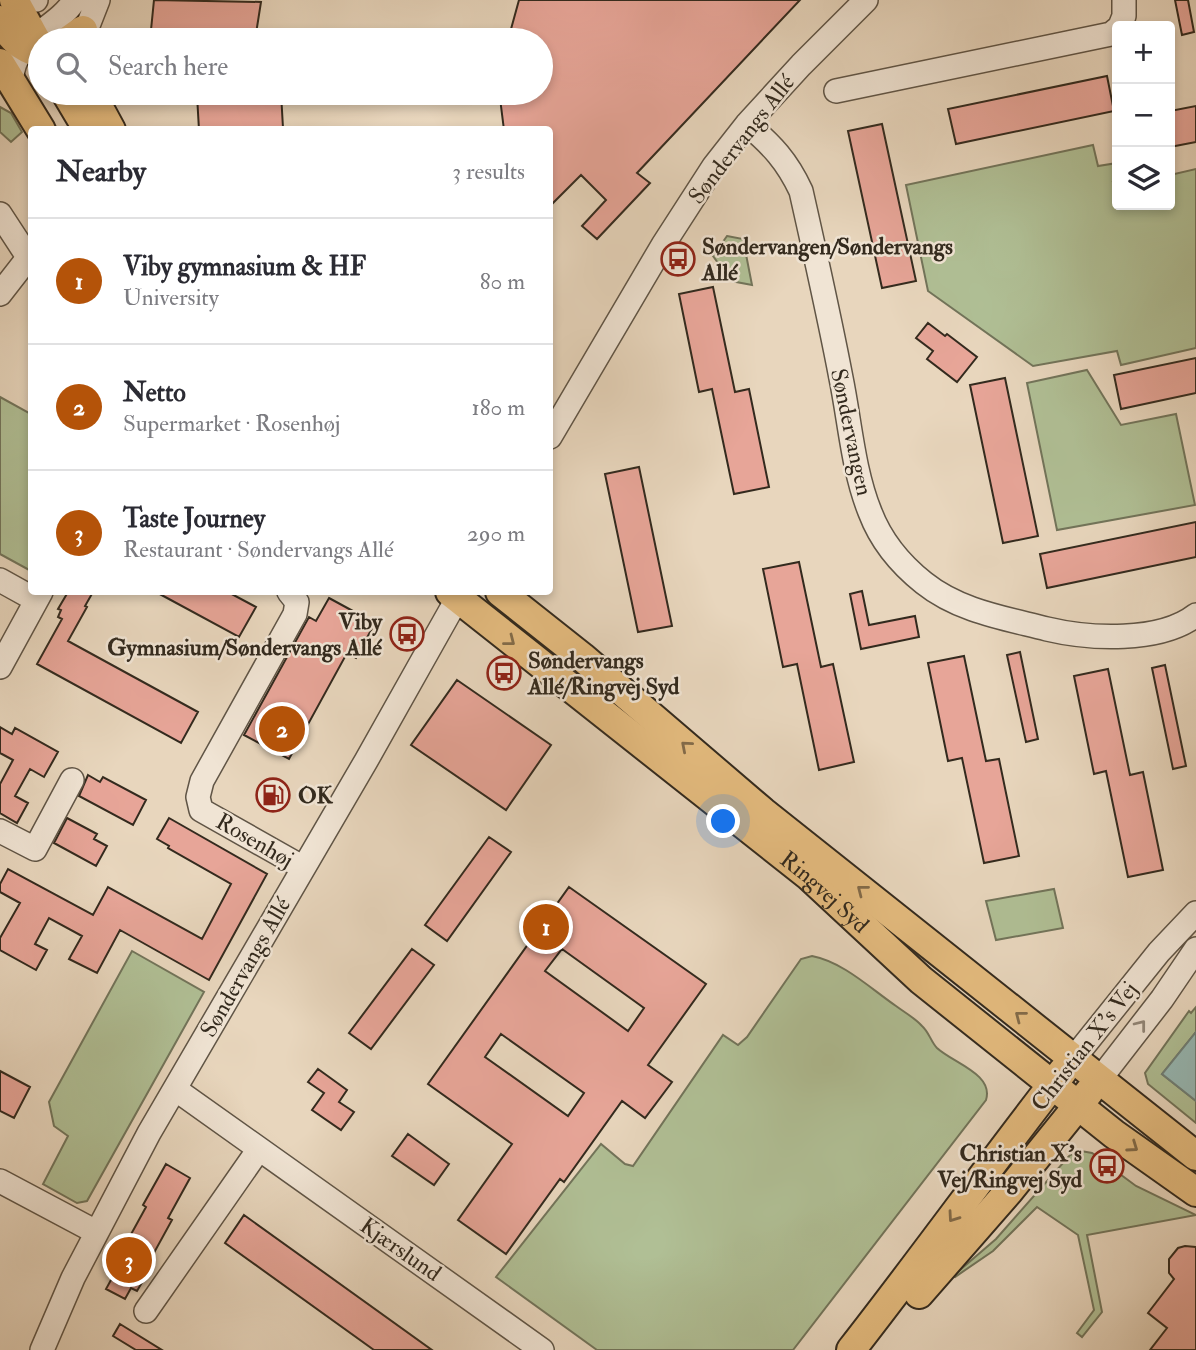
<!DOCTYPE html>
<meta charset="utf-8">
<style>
body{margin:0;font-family:"IM FELL Double Pica",serif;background:#f2f2f3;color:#2b2b33}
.controls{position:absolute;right:21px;top:21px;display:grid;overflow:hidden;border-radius:7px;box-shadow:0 4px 10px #0003}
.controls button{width:63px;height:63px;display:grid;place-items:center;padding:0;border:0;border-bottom:2px solid #e1e1e2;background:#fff;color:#2b2b33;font:35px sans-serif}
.you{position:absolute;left:724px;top:822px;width:24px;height:24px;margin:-18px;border:5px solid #fff;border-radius:50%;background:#1a73e8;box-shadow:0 0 0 10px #1a73e833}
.badge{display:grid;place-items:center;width:46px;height:46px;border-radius:50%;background:#b45309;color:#fff;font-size:23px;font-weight:700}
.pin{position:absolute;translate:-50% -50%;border:4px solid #fff;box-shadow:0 2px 7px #0006}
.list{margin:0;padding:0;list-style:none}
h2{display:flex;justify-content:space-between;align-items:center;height:91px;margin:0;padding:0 28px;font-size:30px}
h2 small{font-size:23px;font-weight:400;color:#7c7c81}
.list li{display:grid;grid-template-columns:46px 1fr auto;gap:21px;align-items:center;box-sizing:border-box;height:126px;padding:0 28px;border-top:2px solid #e1e1e2}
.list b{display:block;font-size:26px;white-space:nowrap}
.list p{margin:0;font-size:23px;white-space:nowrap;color:#7c7c81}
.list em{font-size:23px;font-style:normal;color:#7c7c81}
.icon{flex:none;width:38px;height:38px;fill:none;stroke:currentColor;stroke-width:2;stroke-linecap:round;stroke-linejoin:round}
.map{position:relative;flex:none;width:1196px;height:1350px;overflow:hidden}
.search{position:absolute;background:#fff;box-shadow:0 4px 10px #0003;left:28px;top:28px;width:525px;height:77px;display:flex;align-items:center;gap:18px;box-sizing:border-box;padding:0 24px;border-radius:38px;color:#7c7c81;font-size:26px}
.panel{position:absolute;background:#fff;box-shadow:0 4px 10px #0003;left:28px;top:126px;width:525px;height:469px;border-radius:7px}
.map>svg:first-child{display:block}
</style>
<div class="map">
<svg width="1196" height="1350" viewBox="0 0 1196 1350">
<rect width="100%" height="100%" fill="#e8d6bd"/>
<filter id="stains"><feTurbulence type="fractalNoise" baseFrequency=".00286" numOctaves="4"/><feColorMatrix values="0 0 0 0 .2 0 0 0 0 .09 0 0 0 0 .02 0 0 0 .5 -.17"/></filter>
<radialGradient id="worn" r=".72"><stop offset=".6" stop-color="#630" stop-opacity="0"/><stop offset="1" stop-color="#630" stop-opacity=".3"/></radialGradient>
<path fill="#b0bf95" stroke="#72745a" stroke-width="2" d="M 0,107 L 11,113 L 22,132 L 11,142 L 0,132 Z
M 1093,145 L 1098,166 L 1117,163 L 1117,175 L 1113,181 L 1117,183 L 1117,205 L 1170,205 L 1170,175 L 1196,169 L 1196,348 L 1121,365 L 1117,351 L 1033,366 L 928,291 L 906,185 Z
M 727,236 L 743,239 L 752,285 L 731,281 L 713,256 Z
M 1087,370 L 1121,425 L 1176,414 L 1195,505 L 1057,530 L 1027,383 Z
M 0,397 L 31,414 L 31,571 L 0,554 Z
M 1054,889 L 1063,928 L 996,940 L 986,901 Z
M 132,951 L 204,992 L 87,1201 L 77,1203 L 43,1184 L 68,1136 L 54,1126 L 49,1102 Z
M 812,956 C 843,962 870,988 896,1006 C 904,1012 915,1018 922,1026 C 929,1032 931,1042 937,1048 C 953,1063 994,1074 986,1100 L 793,1350 L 597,1350 L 496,1277 L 601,1144 L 625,1164 L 633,1166 L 723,1035 L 738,1045 L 747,1037 L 801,959 Z
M 1196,1007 L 1196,1032 L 1162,1074 L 1196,1101 L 1196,1123 L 1148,1084 L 1145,1073 L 1189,1011 L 1191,1013 Z
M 1081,1151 L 1092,1153 L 1102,1160 L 1100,1164 L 1111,1172 L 1113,1169 L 1136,1186 L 1196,1215 L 1087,1235 L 1102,1312 L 1082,1337 L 1077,1333 L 1094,1310 L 1078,1235 L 1037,1207 L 993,1251 L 955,1277 L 953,1276 L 996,1239 L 1070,1155 Z"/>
<path fill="#97b9b5" stroke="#6f8079" stroke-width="2" d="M 1196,1032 L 1196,1101 L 1162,1074 Z"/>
<path fill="#e7a598" stroke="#332a1e" stroke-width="2" fill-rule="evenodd" d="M 154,0 L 261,2 L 255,40 L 150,40 Z
M 519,0 L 800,0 L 637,173 L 650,183 L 597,239 L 582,226 L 606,200 L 581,175 L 550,206 L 550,130 L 504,130 L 500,98 L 507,98 L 506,93 L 541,93 L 541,40 L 508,40 Z
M 1175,0 L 1188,0 L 1194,32 L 1182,35 Z
M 1107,76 L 1114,111 L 956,144 L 948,109 Z
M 242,93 L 281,93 L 283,128 L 199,130 L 197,95 Z
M 1196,106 L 1196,142 L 1170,147 L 1170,111 Z
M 882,124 L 916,281 L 882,288 L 848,131 Z
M 713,287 L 735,392 L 749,389 L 769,487 L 734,494 L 712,389 L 699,392 L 679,294 Z
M 928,323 L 945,336 L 947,334 L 977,357 L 957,382 L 927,359 L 933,351 L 916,338 Z
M 1196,358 L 1196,393 L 1121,409 L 1114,375 Z
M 1005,378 L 1038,536 L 1003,543 L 970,385 Z
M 639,467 L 672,626 L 638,632 L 605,474 Z
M 1196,522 L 1196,557 L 1047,588 L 1040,554 Z
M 799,562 L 821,667 L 833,664 L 854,762 L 819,770 L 797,664 L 783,667 L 763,569 Z
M 862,591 L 869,625 L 915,616 L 919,637 L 861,649 L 850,594 Z
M 68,592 L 93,592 L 85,606 L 87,607 L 68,641 L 198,712 L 181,743 L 37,664 L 62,619 L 58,617 L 61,610 L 58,609 Z
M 156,592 L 228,592 L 256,607 L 239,637 Z
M 329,598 L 375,623 L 356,658 L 347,653 L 289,759 L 244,735 L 309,617 L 316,621 Z
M 1020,652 L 1038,739 L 1026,742 L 1007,655 Z
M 964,656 L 986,761 L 999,759 L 1019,856 L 984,863 L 962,758 L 948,761 L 928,663 Z
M 1165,665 L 1186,766 L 1173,769 L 1152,668 Z
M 1108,669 L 1130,775 L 1143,772 L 1163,870 L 1128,877 L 1106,771 L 1094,774 L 1074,676 Z
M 457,680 L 551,745 L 506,810 L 411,745 Z
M 0,727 L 12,734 L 15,728 L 58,752 L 44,777 L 30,769 L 15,796 L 28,803 L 17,823 L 0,813 L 0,784 L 13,760 L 0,753 Z
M 88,775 L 100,782 L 103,777 L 146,800 L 133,825 L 79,796 Z
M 67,818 L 97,834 L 94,839 L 107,846 L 96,866 L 54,843 Z
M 169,818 L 267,874 L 209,980 L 120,930 L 97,973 L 69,959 L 82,936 L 49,918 L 35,944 L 47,950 L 36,970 L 0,950 L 0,938 L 20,903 L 0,892 L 0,884 L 8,869 L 93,915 L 108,887 L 202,939 L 231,884 L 168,848 L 169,846 L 157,839 Z
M 489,837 L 511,852 L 447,941 L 425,925 Z
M 569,887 L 706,984 L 648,1065 L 672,1082 L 645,1118 L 622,1101 L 564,1182 L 560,1179 L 506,1254 L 458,1220 L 512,1144 L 428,1084 ZM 562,949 L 644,1008 L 628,1031 L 545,971 ZM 501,1034 L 584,1093 L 568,1116 L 485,1057 Z
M 412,949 L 434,965 L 371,1049 L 349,1033 Z
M 318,1069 L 347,1090 L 339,1102 L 354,1112 L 341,1130 L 312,1110 L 324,1093 L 308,1082 Z
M 0,1071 L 30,1087 L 14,1118 L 0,1111 Z
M 408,1134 L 449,1164 L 434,1185 L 392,1156 Z
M 166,1164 L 190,1178 L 168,1218 L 172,1220 L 150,1260 L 154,1262 L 137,1291 L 131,1288 L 125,1299 L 106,1289 L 128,1249 L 124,1247 L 146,1207 L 143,1205 Z
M 244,1215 L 432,1350 L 374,1350 L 225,1243 Z
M 1185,1246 L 1196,1247 L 1196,1350 L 1150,1350 L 1167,1328 L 1148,1313 L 1174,1279 L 1169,1273 L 1169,1259 L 1178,1248 Z
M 120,1324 L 162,1350 L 136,1350 L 113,1336 Z"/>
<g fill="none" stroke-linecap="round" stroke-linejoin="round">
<defs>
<path id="minor" d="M 22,0 L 36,0
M 1120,26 L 1124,16 L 1124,0
M 83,30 L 89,23 L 98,0
M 11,82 C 15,34 52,34 75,0
M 836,91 L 1111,34 L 1117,29
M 747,124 C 772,145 787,161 801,191 C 815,253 829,315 841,378 C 850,422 853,470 870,512 C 881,541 900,564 924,583 C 959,611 1004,618 1047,629 C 1089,639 1160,643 1196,615
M 0,214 L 32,263
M 0,294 L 28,258
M 550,437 L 663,245 L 714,166 L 747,124 L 801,65 L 866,0
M 0,580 L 36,600
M 289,592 L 297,602 L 295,614 L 202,781 L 198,797 L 201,810 L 302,867
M 0,667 L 41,592
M 0,831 L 35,849 L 72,780
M 1074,1058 L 1159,952 L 1196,913
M 1100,1079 L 1162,999 L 1196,949
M 175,1089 L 542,1350
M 0,1181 L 96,1232
M 146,1311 L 259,1149
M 42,1350 L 73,1278 L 149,1133 L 366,761 L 461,592"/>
<g id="major">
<path d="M 14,0 L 40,47"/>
<path d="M 0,20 C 10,37 20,48 40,53"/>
<path d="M 69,40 L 83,30"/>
<path d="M 0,63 L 41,130"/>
<path d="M 66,93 L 88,130"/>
<path d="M 91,93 L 111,130"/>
<path id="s1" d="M 450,592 L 809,876 L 921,980 L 1114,1134 L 1196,1192"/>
<path d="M 500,592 L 582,657 L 763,812 L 1196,1156"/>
<path d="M 919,1294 L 1009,1191 L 1089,1092"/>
<path d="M 851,1350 C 923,1258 991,1163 1063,1071"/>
</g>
</defs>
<use href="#minor" stroke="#605546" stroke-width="26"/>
<use href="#major" stroke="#332a1e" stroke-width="32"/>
<use href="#minor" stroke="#f0e4d4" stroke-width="23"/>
<use href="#major" stroke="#e4bb7e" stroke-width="28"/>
</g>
<defs><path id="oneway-chevron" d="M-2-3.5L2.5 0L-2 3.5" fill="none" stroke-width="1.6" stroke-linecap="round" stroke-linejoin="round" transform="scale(1.75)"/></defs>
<g stroke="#836b49">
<use href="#oneway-chevron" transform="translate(510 641) rotate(38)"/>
<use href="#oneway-chevron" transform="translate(686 746) rotate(-139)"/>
<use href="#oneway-chevron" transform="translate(862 890) rotate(-142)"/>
<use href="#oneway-chevron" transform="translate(1020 1016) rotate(-142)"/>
<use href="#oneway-chevron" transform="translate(1133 1147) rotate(35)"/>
<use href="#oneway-chevron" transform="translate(953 1217) rotate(125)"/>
</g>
<use stroke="#928779" href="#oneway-chevron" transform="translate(1141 1025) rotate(-52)"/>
<defs>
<symbol id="bus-ring" viewBox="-11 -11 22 22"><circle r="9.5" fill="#f0e4d4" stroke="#8f2418" stroke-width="1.5"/><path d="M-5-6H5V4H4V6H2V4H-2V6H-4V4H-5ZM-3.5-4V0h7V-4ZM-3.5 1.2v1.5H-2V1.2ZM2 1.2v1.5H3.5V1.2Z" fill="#8f2418"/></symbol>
<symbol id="fuel-ring" viewBox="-11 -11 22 22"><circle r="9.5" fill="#f0e4d4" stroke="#8f2418" stroke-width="1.5"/><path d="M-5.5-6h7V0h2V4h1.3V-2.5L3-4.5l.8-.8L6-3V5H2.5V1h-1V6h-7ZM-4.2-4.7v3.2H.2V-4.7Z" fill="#8f2418"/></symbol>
</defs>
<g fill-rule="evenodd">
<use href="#bus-ring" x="659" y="240" width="38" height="38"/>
<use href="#bus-ring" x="388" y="615" width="38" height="38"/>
<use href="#bus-ring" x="485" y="654" width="38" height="38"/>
<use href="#fuel-ring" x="254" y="776" width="38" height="38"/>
<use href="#bus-ring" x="1088" y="1147" width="38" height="38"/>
</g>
<g text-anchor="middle" stroke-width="5" stroke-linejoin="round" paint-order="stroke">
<g font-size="23" fill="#332a1e" stroke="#f0e4d4">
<text transform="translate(741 139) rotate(-52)" y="8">Søndervangs Allé</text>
<text transform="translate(852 432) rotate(78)" y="8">Søndervangen</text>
<text transform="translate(255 840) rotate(30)" y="8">Rosenhøj</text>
<text dy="8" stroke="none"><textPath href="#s1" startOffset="480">Ringvej Syd</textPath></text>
<text transform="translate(245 967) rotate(-60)" y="8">Søndervangs Allé</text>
<text transform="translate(1084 1046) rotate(-52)" y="8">Christian X's Vej</text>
<text transform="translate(401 1249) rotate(35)" y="8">Kjærslund</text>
</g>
<g font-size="23" font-weight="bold" fill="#332a1e" stroke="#f0e4d4" text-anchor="start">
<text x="702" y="254">Søndervangen/Søndervangs<tspan x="702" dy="26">Allé</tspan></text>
<text x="382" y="629" text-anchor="end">Viby<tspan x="382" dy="26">Gymnasium/Søndervangs Allé</tspan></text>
<text x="528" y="668">Søndervangs<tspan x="528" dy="26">Allé/Ringvej Syd</tspan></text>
<text x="298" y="803">OK</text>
<text x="1082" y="1161" text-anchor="end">Christian X's<tspan x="1082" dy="26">Vej/Ringvej Syd</tspan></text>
</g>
</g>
<rect width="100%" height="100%" filter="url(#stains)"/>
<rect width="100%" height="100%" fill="url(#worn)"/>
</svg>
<div class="controls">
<button>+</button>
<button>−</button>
<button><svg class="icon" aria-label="layers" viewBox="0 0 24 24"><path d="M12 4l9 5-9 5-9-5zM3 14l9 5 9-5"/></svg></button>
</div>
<div class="you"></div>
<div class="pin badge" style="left:546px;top:927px">1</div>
<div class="pin badge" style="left:282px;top:729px">2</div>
<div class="pin badge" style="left:129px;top:1260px">3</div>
<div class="search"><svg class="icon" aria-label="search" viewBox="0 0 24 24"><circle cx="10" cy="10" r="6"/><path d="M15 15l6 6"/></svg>Search here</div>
<section class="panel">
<h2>Nearby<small>3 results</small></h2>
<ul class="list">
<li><span class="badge">1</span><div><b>Viby gymnasium &amp; HF</b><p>University</p></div><em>80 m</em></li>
<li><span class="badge">2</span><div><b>Netto</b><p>Supermarket · Rosenhøj</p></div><em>180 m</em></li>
<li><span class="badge">3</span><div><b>Taste Journey</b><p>Restaurant · Søndervangs Allé</p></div><em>290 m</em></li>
</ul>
</section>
</div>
